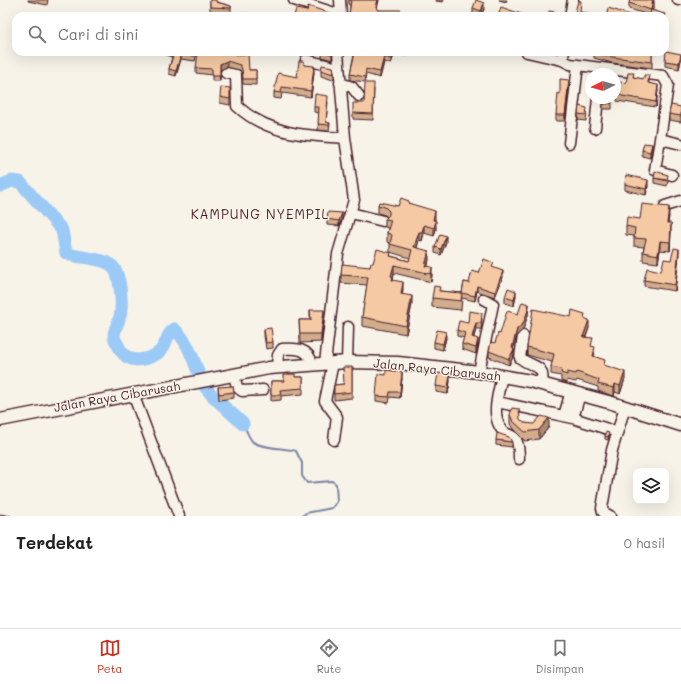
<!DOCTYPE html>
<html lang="id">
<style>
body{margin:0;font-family:Mali,sans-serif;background:#f6f6f6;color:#222}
.controls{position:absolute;right:12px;bottom:12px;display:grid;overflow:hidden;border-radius:8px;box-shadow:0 4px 16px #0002}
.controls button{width:36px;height:36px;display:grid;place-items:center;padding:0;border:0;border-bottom:1px solid #e0e0e0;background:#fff;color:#222;font:20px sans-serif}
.compass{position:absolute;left:585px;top:68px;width:36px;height:36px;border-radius:50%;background:#fff;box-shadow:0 4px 16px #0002;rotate:265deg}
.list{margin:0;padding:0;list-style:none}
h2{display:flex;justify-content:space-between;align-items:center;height:52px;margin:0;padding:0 16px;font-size:17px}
h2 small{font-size:13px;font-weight:400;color:#767676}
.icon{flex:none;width:22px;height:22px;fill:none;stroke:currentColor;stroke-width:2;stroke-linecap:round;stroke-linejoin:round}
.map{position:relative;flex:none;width:681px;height:516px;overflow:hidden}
.search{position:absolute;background:#fff;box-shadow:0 4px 16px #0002;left:12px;right:12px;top:12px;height:44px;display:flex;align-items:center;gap:10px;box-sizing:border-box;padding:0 14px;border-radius:12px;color:#767676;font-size:15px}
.sheet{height:112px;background:#fff}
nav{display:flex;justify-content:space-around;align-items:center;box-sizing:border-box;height:56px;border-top:1px solid #e0e0e0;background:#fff;font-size:11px;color:#767676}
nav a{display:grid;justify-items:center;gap:2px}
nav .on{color:#c8321e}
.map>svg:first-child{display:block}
</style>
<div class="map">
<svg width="681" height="516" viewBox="0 0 681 516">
<rect width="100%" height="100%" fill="#f7f3e8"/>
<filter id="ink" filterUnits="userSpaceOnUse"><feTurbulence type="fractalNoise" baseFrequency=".025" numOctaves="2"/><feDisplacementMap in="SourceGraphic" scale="8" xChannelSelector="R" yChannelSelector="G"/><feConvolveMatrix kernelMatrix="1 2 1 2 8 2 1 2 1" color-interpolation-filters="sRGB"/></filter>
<g filter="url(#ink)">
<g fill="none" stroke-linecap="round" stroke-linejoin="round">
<path stroke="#7b86a5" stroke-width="2" d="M 243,424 C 246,429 248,436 252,441 C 258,448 285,448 296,451 L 302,463 L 302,476 L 307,483 L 332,481 L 336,484 L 337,502 L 332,508 L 306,513 L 302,516"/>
<path stroke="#9ccaf7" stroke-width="13" d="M 0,186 L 12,181 L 20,182 L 62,230 L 66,253 C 79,259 107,257 114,268 C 120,277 122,299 121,310 C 121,319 114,328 114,336 C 114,339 116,342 118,345 C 125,362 139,363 155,355 C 168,348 164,336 174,329 C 191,343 194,366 204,385 C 209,395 234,415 243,424"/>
<defs>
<path id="minor" d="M 294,0 L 341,15
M 340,0 L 341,16
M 678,0 L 679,0
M 570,16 L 573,0
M 527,52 L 562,60
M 564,52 L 562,60 L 570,64 L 663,76 L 668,85 L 660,139 L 681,144
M 306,60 L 339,68
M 226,73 L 236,75 L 237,106 C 267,134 306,136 345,138
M 340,83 L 352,87 L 359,96
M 595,128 L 598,98
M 660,139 L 655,170 L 672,175
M 569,143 L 578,65
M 665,206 L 681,201
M 351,213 L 383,221
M 523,336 L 520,358 C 534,369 545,363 542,384
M 347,362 L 348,327
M 325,363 L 338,254 L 354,200 L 345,138 L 338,52
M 333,363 L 325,401 L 337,417 L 334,440
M 277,367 L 278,355 L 282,349 C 296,348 309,348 312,364
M 479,372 L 493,304 L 484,299
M 234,375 L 237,387 L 242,391 L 263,390
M 502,376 C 499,390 492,412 499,425 C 507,443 519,425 519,459
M 133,394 L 179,516
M 497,402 L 573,418 L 617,432
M 564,416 L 571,391
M 573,418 L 580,394
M 610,516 L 603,512 L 602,508 L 612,450 L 625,407"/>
<path id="major" d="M 0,420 L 269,368 L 347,362 L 398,363 L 479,372 L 530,381 L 612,403 L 681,425"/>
</defs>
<use href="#minor" stroke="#4a1f2b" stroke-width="13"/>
<use href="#major" stroke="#4a1f2b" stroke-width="15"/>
<use href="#minor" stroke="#f7f3e8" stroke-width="10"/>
<use href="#major" stroke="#f7f3e8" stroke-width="12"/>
</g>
<path fill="#d2ad8c" stroke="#4a1f2b" d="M 28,0 L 48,0 L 47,5 L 28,1 Z
M 210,0 L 231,6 L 231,14 L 210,12 Z
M 348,0 L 379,0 L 377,7 L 378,10 L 401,14 L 409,16 L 349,16 L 350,5 L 348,4 Z
M 436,0 L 444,0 L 443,2 L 436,1 Z
M 499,0 L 507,0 L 506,2 Z
M 654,0 L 654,5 L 652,10 L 665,16 L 649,15 L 629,9 L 629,3 Z
M 473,8 L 484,9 L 481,16 L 477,16 L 473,14 Z
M 166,52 L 197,52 L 195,61 L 181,59 L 176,76 L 169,74 L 169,69 L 172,57 L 166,55 Z
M 322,52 L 332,52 L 332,60 L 322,57 Z
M 346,52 L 392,52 L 393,58 L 391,64 L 384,62 L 380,78 L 366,74 L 365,82 L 350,80 L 350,74 L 354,54 Z
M 394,52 L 408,52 L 408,56 L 394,55 Z
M 594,52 L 657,52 L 657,54 L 652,53 L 652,68 L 612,63 L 594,58 Z
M 215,53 L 236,55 L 249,70 L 256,70 L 256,85 L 243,84 L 242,74 L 240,70 L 227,67 L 220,70 L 220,81 L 212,81 L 212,75 L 196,73 L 196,68 Z
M 681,60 L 679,69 L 665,66 L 665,61 Z
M 304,65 L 314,72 L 311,97 L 282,93 L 281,99 L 274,98 L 274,92 L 297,77 Z
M 333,67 L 334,77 L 333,80 L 321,76 L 321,70 Z
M 634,77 L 649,81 L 649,83 L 658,90 L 656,107 L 617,101 L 617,95 L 626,83 Z
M 569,85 L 565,121 L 556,121 L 556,115 Z
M 230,88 L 230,105 L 220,103 L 220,97 Z
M 374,89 L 373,120 L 353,119 L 353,113 L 364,103 Z
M 328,102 L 326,122 L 330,123 L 329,131 L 318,130 L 319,113 L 314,112 L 314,107 Z
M 612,103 L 612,109 L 603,109 L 603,104 Z
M 681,107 L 681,122 L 669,120 L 669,114 Z
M 578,114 L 587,114 L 586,121 L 578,120 Z
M 642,150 L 652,150 L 650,158 L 642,156 Z
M 654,178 L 668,181 L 667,186 L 654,183 Z
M 625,184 L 648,186 L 646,195 L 625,190 Z
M 409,203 L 435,219 L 435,221 L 436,229 L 434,236 L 424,233 L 422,241 L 419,240 L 417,248 L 429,259 L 428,266 L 432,275 L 431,282 L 394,273 L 393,280 L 403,290 L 402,294 L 412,304 L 406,334 L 362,326 L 362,317 L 367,285 L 341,283 L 341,275 L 370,267 L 373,263 L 391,256 L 409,261 L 410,258 L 390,252 L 390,243 L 387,242 L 387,233 L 388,228 L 385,227 L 385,219 L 387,217 L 385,215 L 378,213 L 378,205 L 398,206 Z
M 669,216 L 668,223 L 671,232 L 670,251 L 660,250 L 658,263 L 643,261 L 643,252 L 644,247 L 634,246 L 634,236 L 626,235 L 626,226 L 640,219 Z
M 327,219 L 342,219 L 339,226 L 327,225 Z
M 446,242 L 441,255 L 435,253 L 435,247 Z
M 679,255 L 675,291 L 644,286 L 644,280 L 661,271 L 671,260 Z
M 494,268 L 503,277 L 495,297 L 477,291 L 475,301 L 462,298 L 461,310 L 432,307 L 432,298 L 440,291 L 462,293 L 464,282 L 469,283 L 479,273 Z
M 516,296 L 514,306 L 505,303 L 505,297 Z
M 529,304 L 528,315 L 523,330 L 517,335 L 513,349 L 514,355 L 509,365 L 489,357 L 489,351 L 495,343 L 500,334 Z
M 310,310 L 324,319 L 321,342 L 300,343 L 299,320 L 310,320 Z
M 571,317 L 585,319 L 589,328 L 586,337 L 595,354 L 594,356 L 605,366 L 625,379 L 620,394 L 615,392 L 614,396 L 598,391 L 598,387 L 577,380 L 576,382 L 567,380 L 567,383 L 561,381 L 561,376 L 551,374 L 551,367 L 552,362 L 527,355 L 527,347 Z
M 482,319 L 481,329 L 476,329 L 474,337 L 478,344 L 476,354 L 462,349 L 462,344 L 464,338 L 457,336 L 457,330 L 468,323 Z
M 264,329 L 273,342 L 273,348 L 266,349 L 264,335 Z
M 446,338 L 443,350 L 434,348 L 434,342 Z
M 352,367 L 352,398 L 334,400 L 334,385 L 344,384 Z
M 295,377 L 303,377 L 303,394 L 281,396 L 281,400 L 271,401 L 271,381 L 284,381 Z
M 402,378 L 400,398 L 390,397 L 389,403 L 376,401 L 376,396 Z
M 450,381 L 448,394 L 436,392 L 436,386 Z
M 218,387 L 234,392 L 234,398 L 219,400 Z
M 510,415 L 520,419 L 524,423 L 549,427 L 539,439 L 525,441 L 513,429 L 510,424 Z
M 605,436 L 609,436 L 608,440 L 605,439 Z
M 496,440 L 512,442 L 512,447 L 496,445 Z"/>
<path fill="#ab8d72" stroke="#4a1f2b" d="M 378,0 L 379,0 L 376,13 L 376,7 Z
M 653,0 L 654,5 L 651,16 L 651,10 Z
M 484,3 L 484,9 L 481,16 L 481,11 Z
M 393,52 L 393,58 L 391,64 L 391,59 Z
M 181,54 L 181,59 L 176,76 L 176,71 Z
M 681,54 L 681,60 L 679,69 L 679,63 Z
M 384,57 L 384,62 L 380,78 L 380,72 Z
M 227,61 L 227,67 L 220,70 L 220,81 L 220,64 Z
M 314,66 L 314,72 L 311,97 L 311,91 Z
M 569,80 L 569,85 L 565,121 L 565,115 Z
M 658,85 L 658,90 L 656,107 L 656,102 Z
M 652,144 L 652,150 L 650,158 L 650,152 Z
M 648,180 L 648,186 L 646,195 L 646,189 Z
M 669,207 L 669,216 L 667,231 L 667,223 Z
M 435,211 L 435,219 L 433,228 L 433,220 Z
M 342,213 L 342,219 L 339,226 L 339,221 Z
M 436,221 L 436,229 L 434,236 L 434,228 Z
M 671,223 L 671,232 L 670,251 L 670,242 Z
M 424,225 L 424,233 L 422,241 L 422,232 Z
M 419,232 L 419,240 L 414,255 L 414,247 Z
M 446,236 L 446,242 L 441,255 L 441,249 Z
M 660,241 L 660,250 L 658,263 L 658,255 Z
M 679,249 L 679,255 L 675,291 L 675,285 Z
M 429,251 L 429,259 L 425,274 L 425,266 Z
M 394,265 L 394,273 L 393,278 L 393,285 L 391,276 Z
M 432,267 L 432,275 L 431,282 L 431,274 Z
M 503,271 L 503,277 L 495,297 L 495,292 Z
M 403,282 L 403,290 L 401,302 L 401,294 Z
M 477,286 L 477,291 L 475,301 L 475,296 Z
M 516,291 L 516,296 L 514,306 L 514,300 Z
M 412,296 L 412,304 L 406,334 L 406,326 Z
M 529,304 L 528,315 L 523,330 L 517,335 L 512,354 L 514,349 L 514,355 L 509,365 L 509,359 L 517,329 L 527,309 Z
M 324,310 L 324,319 L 321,342 L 321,334 Z
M 589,320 L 589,328 L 583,344 L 583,337 Z
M 476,323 L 476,329 L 472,343 L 472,337 Z
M 446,332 L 446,338 L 443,350 L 443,344 Z
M 478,339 L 478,344 L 476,354 L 476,348 Z
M 402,372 L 402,378 L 400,398 L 400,392 Z
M 625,372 L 625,379 L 620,394 L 620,386 Z
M 450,375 L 450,381 L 448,394 L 448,388 Z
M 615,384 L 615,392 L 614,396 L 614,388 Z
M 549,418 L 549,427 L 539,439 L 539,430 Z"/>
<path fill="#f4c9a3" stroke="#4a1f2b" d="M 210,0 L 216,0 L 216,2 L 231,6 L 231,8 L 210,7 Z
M 351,0 L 378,0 L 376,7 L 378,8 L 377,10 L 401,10 L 401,14 L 409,14 L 409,16 L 351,16 L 349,15 Z
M 476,0 L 484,3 L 481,11 L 473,8 Z
M 630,0 L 653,0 L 651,10 L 629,3 Z
M 578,1 L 581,1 L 580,12 L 588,13 L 588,16 L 574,16 Z
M 308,6 L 329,13 L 328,16 L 294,16 L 296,9 L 307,11 Z
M 501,7 L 527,16 L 498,16 Z
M 608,8 L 634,16 L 599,16 L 599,15 L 607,15 Z
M 651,10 L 665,14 L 664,16 L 649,16 Z
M 549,11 L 562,13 L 562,16 L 548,16 Z
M 245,13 L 254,15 L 254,16 L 245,16 Z
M 666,51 L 681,54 L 679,63 L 665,61 Z
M 172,52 L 196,52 L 195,56 L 181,54 L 176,71 L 169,69 L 174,52 Z
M 198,52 L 215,53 L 215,52 L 234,52 L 236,53 L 236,55 L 248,54 L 249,70 L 256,70 L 256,79 L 243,79 L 242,69 L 240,65 L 227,61 L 220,64 L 220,76 L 212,76 L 212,69 L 196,68 Z
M 325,52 L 332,52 L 332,54 Z
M 355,52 L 393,52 L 391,59 L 384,57 L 380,72 L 366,69 L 365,77 L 350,74 Z
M 594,52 L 652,52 L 652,62 L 612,57 Z
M 299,61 L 304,61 L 304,65 L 314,66 L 311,91 L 282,87 L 281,93 L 274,92 L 278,73 L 297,77 Z
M 322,65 L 333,67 L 334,71 L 333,74 L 321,70 Z
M 628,73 L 634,73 L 633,77 L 644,79 L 644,75 L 649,75 L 648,83 L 658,85 L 656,102 L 617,95 L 619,82 L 626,83 Z
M 560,79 L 569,80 L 565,115 L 556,115 L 558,93 L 560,94 Z
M 365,83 L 374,83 L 373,114 L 353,113 L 353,103 L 364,103 Z
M 221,87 L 230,88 L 230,99 L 220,97 Z
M 315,94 L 328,96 L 326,122 L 330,123 L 329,125 L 318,124 L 319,107 L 314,107 Z
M 604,98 L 612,98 L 612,103 L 603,104 Z
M 671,105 L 681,107 L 681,116 L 669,114 Z
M 579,106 L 587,108 L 586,115 L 578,114 Z
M 644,143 L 652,144 L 650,152 L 642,150 Z
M 655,171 L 668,175 L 667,180 L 654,178 Z
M 626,175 L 648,180 L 646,189 L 625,184 Z
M 401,198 L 409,201 L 408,203 L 435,211 L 433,220 L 436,221 L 434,228 L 424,225 L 422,232 L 419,232 L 414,247 L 429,251 L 425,266 L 432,267 L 431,274 L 394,265 L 391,276 L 393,277 L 392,280 L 403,282 L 401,294 L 412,296 L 406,326 L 362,317 L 368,277 L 341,275 L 342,264 L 370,267 L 371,263 L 373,263 L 377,249 L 391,253 L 390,256 L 409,261 L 412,250 L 390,244 L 392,235 L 387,233 L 391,220 L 385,219 L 389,215 L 389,211 L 385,207 L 378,205 L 379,202 L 398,206 Z
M 642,204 L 669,207 L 667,223 L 671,223 L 670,242 L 660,241 L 658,255 L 643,252 L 646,239 L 634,238 L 635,228 L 626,226 L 627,217 L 640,219 Z
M 328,212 L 342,213 L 339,221 L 327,219 Z
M 440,234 L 446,236 L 441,249 L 435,247 Z
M 674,248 L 679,249 L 675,285 L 644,280 L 647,268 L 661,271 L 664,259 L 671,260 Z
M 484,259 L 494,263 L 492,267 L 503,271 L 495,292 L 477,286 L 475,296 L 462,293 L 464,282 L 469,283 L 472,271 L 479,273 Z
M 434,286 L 440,287 L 439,291 L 462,293 L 461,301 L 432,298 Z
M 508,288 L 516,291 L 514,300 L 505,297 Z
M 522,302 L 529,304 L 527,309 L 528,310 L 523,324 L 517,329 L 512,348 L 514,349 L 509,359 L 489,351 L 491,342 L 495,343 L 498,333 L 500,334 L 507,311 L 518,314 Z
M 533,309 L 571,317 L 572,310 L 585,314 L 584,318 L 589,320 L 583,337 L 593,338 L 591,346 L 595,347 L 593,356 L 605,360 L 604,365 L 625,372 L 620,386 L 615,384 L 614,388 L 598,384 L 599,380 L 577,372 L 576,374 L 567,372 L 567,375 L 561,373 L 562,369 L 551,367 L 554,354 L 527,347 Z
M 310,310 L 324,310 L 321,334 L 300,334 L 299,320 L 311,320 Z
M 469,311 L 482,313 L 481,323 L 476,323 L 472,337 L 478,339 L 476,348 L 462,344 L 465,333 L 457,330 L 459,321 L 468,323 Z
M 271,328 L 273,342 L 266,343 L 264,329 Z
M 437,330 L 446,332 L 443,344 L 434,342 Z
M 343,367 L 352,367 L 352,392 L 334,394 L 334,385 L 344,384 Z
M 386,370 L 402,372 L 400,392 L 390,392 L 389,397 L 376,396 L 378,374 L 386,375 Z
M 438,373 L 450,375 L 448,388 L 436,386 Z
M 284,374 L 295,374 L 295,377 L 303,377 L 303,388 L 280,390 L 281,395 L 271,395 L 271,381 L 284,381 Z
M 233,386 L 234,392 L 219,394 L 218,387 Z
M 512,408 L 519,409 L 520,419 L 524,423 L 534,424 L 541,416 L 549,418 L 539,430 L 525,432 L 513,421 L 510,415 Z
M 606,432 L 609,433 L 608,437 L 605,436 Z
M 497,433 L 509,437 L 512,442 L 496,440 Z
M 0,514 L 11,516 L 0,516 Z"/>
</g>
<g text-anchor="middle" stroke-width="3" stroke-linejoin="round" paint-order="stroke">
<g font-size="12" fill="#4a1f2b" stroke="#f7f3e8">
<text transform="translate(437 370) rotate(6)" y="4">Jalan Raya Cibarusah</text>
<text transform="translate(117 397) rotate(-10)" y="4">Jalan Raya Cibarusah</text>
</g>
<g font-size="13" letter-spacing="1" fill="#4a1f2b" stroke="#f7f3e8">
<text x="260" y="219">KAMPUNG NYEMPIL</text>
</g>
</g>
</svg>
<div class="controls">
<button><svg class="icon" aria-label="layers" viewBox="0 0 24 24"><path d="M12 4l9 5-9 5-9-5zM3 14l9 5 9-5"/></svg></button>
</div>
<svg class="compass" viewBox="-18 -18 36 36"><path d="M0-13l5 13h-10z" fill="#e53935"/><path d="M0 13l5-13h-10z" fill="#767676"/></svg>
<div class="search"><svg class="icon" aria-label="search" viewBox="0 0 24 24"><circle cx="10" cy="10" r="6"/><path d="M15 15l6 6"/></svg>Cari di sini</div>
</div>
<section class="sheet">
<h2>Terdekat<small>0 hasil</small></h2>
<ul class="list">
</ul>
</section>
<nav>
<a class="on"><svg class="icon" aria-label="map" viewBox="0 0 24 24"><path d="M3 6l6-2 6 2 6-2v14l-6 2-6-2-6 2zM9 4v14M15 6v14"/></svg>Peta</a>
<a><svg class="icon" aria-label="directions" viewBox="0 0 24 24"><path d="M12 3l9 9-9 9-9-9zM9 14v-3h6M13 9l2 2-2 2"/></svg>Rute</a>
<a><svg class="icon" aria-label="saved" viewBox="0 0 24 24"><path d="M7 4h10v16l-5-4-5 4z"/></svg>Disimpan</a>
</nav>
